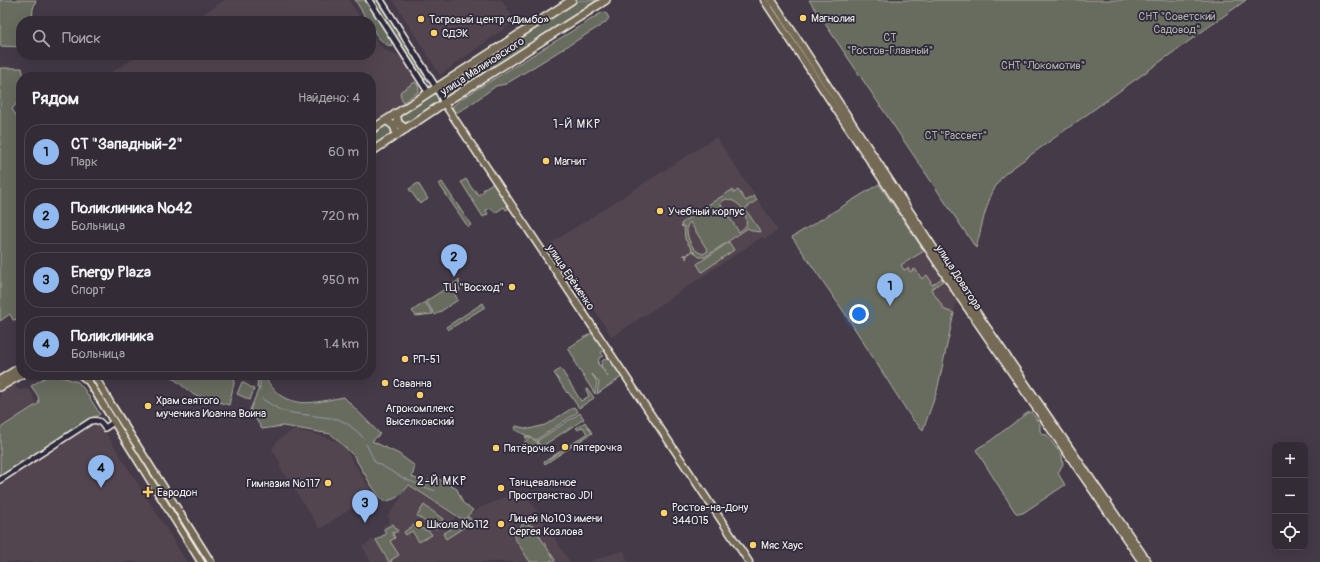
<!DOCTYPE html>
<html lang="ru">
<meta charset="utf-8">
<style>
body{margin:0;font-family:Pangolin,sans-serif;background:#3b343e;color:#f1f3f6}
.controls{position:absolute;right:12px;bottom:12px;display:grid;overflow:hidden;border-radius:8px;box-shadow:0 4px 16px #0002}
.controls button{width:36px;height:36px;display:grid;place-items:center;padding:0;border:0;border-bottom:1px solid #4e4851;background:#332c36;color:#f1f3f6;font:20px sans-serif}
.you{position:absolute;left:859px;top:314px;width:14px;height:14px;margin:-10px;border:3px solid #fff;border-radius:50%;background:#1a73e8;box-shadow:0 0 0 6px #1a73e833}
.badge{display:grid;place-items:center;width:26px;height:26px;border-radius:50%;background:#90b9f0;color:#111;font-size:13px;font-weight:700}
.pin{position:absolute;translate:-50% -33px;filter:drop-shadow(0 1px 2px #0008)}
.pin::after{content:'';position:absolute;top:21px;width:14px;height:12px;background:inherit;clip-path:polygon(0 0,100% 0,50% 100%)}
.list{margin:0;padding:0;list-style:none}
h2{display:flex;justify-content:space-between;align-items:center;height:52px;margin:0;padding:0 16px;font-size:17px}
h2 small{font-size:13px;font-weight:400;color:#a9a7ad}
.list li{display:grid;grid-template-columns:26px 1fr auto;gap:12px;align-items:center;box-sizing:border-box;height:56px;margin:0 8px 8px;padding:0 8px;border:1px solid #4e4851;border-radius:16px}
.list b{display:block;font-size:15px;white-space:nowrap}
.list p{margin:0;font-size:13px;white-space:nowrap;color:#a9a7ad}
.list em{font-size:13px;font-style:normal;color:#a9a7ad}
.icon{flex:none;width:22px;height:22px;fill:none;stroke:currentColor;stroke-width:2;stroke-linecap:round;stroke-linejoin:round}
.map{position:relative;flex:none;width:1320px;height:562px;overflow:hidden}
.search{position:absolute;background:#332c36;box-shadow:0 4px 16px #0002;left:16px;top:16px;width:360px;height:44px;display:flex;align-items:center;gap:10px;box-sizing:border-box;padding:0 14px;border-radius:16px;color:#a9a7ad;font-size:15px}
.panel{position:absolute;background:#332c36;box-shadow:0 4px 16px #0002;left:16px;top:72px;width:360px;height:308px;border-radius:16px}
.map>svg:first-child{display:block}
</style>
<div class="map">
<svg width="1320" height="562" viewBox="0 0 1320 562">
<rect width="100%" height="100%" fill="#443a48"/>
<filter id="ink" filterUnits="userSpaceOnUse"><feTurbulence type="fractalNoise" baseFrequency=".025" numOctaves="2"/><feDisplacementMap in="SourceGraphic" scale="8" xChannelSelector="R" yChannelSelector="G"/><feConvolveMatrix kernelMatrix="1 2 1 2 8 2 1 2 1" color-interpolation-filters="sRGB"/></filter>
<g filter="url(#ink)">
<path fill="#524550" d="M 225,0 L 349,0 L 362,21 L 192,21 Z
M 393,0 L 502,0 L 515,21 L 440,75 Z
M 371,35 L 380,46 L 385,50 L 401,57 L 424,92 L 371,127 L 371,77 L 104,77 L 139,55 L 371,55 Z
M 716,137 L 778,230 L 764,240 L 762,237 L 612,337 L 551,243 Z
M 924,251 L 942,278 L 932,285 L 930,282 L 931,281 L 922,279 L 904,270 L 901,265 Z
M 943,281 L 957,301 L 954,313 L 945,310 L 930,289 Z
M 14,383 L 18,390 L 27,389 L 32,393 L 36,404 L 0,426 L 0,391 Z
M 93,422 L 101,425 L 187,562 L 0,562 L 0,482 Z
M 293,430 L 315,434 L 338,442 L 346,450 L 373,494 L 320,529 L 279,466 L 281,464 L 272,449 L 279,439 Z
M 409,486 L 455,517 L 446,531 L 480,508 L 506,497 L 529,499 L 570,562 L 371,562 L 362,546 L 384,533 L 383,526 L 390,522 L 388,516 Z
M 624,550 L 628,562 L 588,562 Z"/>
<path fill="#676c5e" stroke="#aeaea3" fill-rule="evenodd" d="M 0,0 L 36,0 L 33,9 L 32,21 L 21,21 L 21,47 L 0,46 Z
M 355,0 L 365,0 L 367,3 L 391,40 L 392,45 L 391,46 C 382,45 371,30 371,21 L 368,21 Z
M 372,0 L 377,0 L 427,77 L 426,79 L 424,79 C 407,52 389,27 372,0 Z
M 577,0 L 597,0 L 445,98 L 439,89 Z
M 809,0 L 1246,0 L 1007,172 C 987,190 983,224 976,248 Z
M 603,12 L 606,13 L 609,18 L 605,23 L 506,84 L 496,86 L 467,107 L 456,113 L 452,110 L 453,106 L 461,99 Z
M 0,68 L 22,68 L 24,77 L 21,77 L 21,99 L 12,109 L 21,123 L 21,319 L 13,320 L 10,314 L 0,321 Z
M 415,82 L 418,85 L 419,91 L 404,102 L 402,101 L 400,93 L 401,91 Z
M 435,91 L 441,100 L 408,123 L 404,123 L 401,121 L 400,117 L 402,113 Z
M 387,123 L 391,124 L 393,133 L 371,148 L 371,134 Z
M 466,179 L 473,190 L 475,190 L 478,195 L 484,191 L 483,189 L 493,183 L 510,208 L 506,210 L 504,207 L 495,213 L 491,208 L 486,210 L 488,214 L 483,217 L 461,182 Z
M 442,182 L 471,225 L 468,227 L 439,184 Z
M 418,183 L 428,199 L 420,204 L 409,189 Z
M 879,184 L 924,251 L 901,265 L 904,270 L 908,268 L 910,272 L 915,269 L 922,279 L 927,275 L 931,281 L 930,282 L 932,285 L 942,278 L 943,281 L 931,289 L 945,310 L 954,313 L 937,391 L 923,430 L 912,419 L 846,315 L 792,237 Z
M 732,190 L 734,193 L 738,190 L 746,201 L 754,196 L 757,200 L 745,209 L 761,232 L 753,231 L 748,228 L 705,257 L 699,257 L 693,251 L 687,255 L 686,259 L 686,255 L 683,255 L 687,255 L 692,250 L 685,239 L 684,226 L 682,227 L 681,224 L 692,215 ZM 726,199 C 740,201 748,213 746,226 L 739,232 L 720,203 ZM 690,222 L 708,251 L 703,254 C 692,251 686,238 687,226 Z
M 729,242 L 734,250 L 702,272 L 697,264 Z
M 459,280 L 460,291 L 455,295 L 458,300 L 435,315 L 426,301 Z
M 425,302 L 433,314 L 416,316 L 412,311 Z
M 483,303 L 485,307 L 448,330 L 446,327 Z
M 593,332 L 605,350 L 601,352 L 603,356 L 599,358 L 598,365 L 600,365 L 608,377 L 601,366 L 602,361 L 610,356 L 623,376 L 597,394 L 599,382 L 592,374 L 597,382 L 595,394 L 576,365 L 574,358 L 568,348 Z
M 561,369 L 581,401 L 589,396 L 586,390 L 588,389 L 594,398 L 579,408 L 568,392 L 567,393 L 554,373 Z
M 49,375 L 55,375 L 78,382 L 84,389 L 100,414 L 0,479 L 0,428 L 39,403 L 38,396 L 31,386 Z
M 169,375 L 236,375 L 229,405 L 194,395 Z
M 262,375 C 269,382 274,392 283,397 C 302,408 325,400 344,397 L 380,434 L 372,441 L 399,454 L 415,466 L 412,477 L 424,482 L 437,478 L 457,489 L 463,503 L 473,510 L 465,519 L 460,518 L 409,485 C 402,495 395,501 383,501 L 371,485 L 354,456 L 331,434 L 283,426 L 262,429 L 250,410 L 259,388 L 257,388 L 258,377 Z
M 242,382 L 254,389 L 250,400 L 237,394 Z
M 574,407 L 578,412 L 536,440 L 515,430 L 516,426 L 529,429 L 545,425 Z
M 1031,412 L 1040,424 L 1040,431 L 1042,434 L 1047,435 L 1062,456 L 1063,464 L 1058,473 L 1065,485 L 1023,513 L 1018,514 L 1015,512 L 976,450 L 978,448 L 990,441 L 1027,413 Z
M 580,413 L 584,419 L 541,447 L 537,441 Z
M 585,422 L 592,433 L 545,464 L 544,462 L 587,434 L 583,427 L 578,430 L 576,428 Z
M 525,436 L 536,441 L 540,447 L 529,453 L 526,452 L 521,445 L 527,440 Z
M 424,505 L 443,519 L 436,529 L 417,516 Z
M 469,517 L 472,522 L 446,539 L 443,534 Z
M 393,524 L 398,531 L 394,533 L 392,532 L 395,538 L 390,541 L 399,555 L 391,560 L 392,562 L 389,562 L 376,540 L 386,534 L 384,529 Z
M 523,524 L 527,524 L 533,526 L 555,560 L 554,562 L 552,562 L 552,560 L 548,562 L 530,562 L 514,537 L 515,532 Z
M 414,525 L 430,532 L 432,535 L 419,542 L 412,531 L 406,535 L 404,532 Z"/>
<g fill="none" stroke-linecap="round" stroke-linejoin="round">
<path stroke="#929ba6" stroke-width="1" d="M 260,375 L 260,390
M 262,399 L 280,410 L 292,413 L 338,419 L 348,424 L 361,435 L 363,438
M 366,444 L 375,462 L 405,479 L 435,491"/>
<defs>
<path id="minor" d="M 369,0 L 428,92
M 381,0 L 436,87 L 444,103
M 0,480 L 91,421 C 98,419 101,422 105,428 L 114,422"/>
<path id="major" d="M 764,0 L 961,299 L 1142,562
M 772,0 L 958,285 L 1148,562
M 444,103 L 749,562
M 81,375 L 89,382 L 201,562
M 94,375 L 111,404 L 211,562"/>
<path id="highway" d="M 396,113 L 398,123 L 406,129
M 386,120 L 394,126 L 397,135
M 371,130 L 572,0
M 371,152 L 444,103 L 606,0
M 0,380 L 21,367
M 0,387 L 21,375"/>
</defs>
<use href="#minor" stroke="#f4f1e8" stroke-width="8"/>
<use href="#major" stroke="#f4f1e8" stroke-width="9"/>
<use href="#highway" stroke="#f4f1e8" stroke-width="10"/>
<use href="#minor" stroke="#2f2a3d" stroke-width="5"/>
<use href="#major" stroke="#756a55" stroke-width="6"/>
<use href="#highway" stroke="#756a55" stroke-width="7"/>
</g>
</g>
<g fill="#ffd166" stroke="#2f2a3d" stroke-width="1.5">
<circle cx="803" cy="18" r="4"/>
<circle cx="421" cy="19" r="4"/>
<circle cx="434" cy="33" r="4"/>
<circle cx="546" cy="161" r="4"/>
<circle cx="660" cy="211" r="4"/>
<circle cx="512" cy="287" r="4"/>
<circle cx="405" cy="359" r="4"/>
<circle cx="385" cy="383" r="4"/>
<circle cx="420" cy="395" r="4"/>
<circle cx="148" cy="406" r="4"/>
<circle cx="565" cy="447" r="4"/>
<circle cx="496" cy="448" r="4"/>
<circle cx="328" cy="483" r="4"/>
<circle cx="501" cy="488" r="4"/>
<path d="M146 486h4v4h4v4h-4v4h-4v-4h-4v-4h4z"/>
<circle cx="664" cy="513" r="4"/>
<circle cx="419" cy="524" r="4"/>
<circle cx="501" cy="524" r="4"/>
<circle cx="753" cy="545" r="4"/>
</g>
<g text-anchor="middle" stroke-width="3.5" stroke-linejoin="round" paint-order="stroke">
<g font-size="11" fill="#b5b5aa" stroke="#2f2a3d">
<text x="1177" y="20">СНТ "Советский<tspan x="1177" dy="13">Садовод"</tspan></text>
<text x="890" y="41">СТ<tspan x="890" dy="13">"Ростов-Главный"</tspan></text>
<text x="1043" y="69">СНТ "Локомотив"</text>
<text x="956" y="139">СТ "Рассвет"</text>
</g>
<g font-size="11" fill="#f4f1e8" stroke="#2f2a3d" text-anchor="start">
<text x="811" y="22">Магнолия</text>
<text x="429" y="23">Тогровый центр «Димбо»</text>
<text x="442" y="37">СДЭК</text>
<text x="554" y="165">Магнит</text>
<text x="668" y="215">Учебный корпус</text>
<text x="504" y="291" text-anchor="end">ТЦ "Восход"</text>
<text x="413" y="363">РП-51</text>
<text x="393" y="387">Саванна</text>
<text x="156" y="404">Храм святого<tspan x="156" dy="13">мученика Иоанна Воина</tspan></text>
<text x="420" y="412" text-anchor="middle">Агрокомплекс<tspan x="420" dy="13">Выселковский</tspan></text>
<text x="573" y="451">пятерочка</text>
<text x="504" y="452">Пятёрочка</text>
<text x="509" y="486">Танцевальное<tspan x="509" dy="13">Пространство JDI</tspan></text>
<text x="320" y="487" text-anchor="end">Гимназия №117</text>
<text x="157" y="496">Евродон</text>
<text x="672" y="511">Ростов-на-Дону<tspan x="672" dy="13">344015</tspan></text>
<text x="509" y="522">Лицей №103 имени<tspan x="509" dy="13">Сергея Козлова</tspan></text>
<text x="427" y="528">Школа №112</text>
<text x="761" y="549">Мяс Хаус</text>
</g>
<g font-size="11" fill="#f4f1e8" stroke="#2f2a3d">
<text transform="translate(482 66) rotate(-33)" y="4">улица Малиновского</text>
<text transform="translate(571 277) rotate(56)" y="4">улица Ерёменко</text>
<text transform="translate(959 277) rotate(57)" y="4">улица Доватора</text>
</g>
<g font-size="12" letter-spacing="1" fill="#f4f1e8" stroke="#2f2a3d">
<text x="577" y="128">1-Й МКР</text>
<text x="442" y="485">2-Й МКР</text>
</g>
</g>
</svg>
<div class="controls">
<button>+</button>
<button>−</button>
<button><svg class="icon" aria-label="locate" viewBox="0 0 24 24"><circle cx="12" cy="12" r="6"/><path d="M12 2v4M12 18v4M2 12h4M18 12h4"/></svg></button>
</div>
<div class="you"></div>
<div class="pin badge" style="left:890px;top:306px">1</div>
<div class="pin badge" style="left:454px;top:277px">2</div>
<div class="pin badge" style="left:365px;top:523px">3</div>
<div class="pin badge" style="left:101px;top:488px">4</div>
<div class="search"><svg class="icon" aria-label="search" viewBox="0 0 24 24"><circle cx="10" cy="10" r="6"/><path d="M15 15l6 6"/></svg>Поиск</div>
<section class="panel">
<h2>Рядом<small>Найдено: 4</small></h2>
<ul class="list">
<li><span class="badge">1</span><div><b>СТ &quot;Западный-2&quot;</b><p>Парк</p></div><em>60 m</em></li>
<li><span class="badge">2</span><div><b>Поликлиника №42</b><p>Больница</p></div><em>720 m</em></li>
<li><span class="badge">3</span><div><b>Energy Plaza</b><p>Спорт</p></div><em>950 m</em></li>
<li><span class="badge">4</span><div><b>Поликлиника</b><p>Больница</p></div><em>1.4 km</em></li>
</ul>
</section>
</div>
